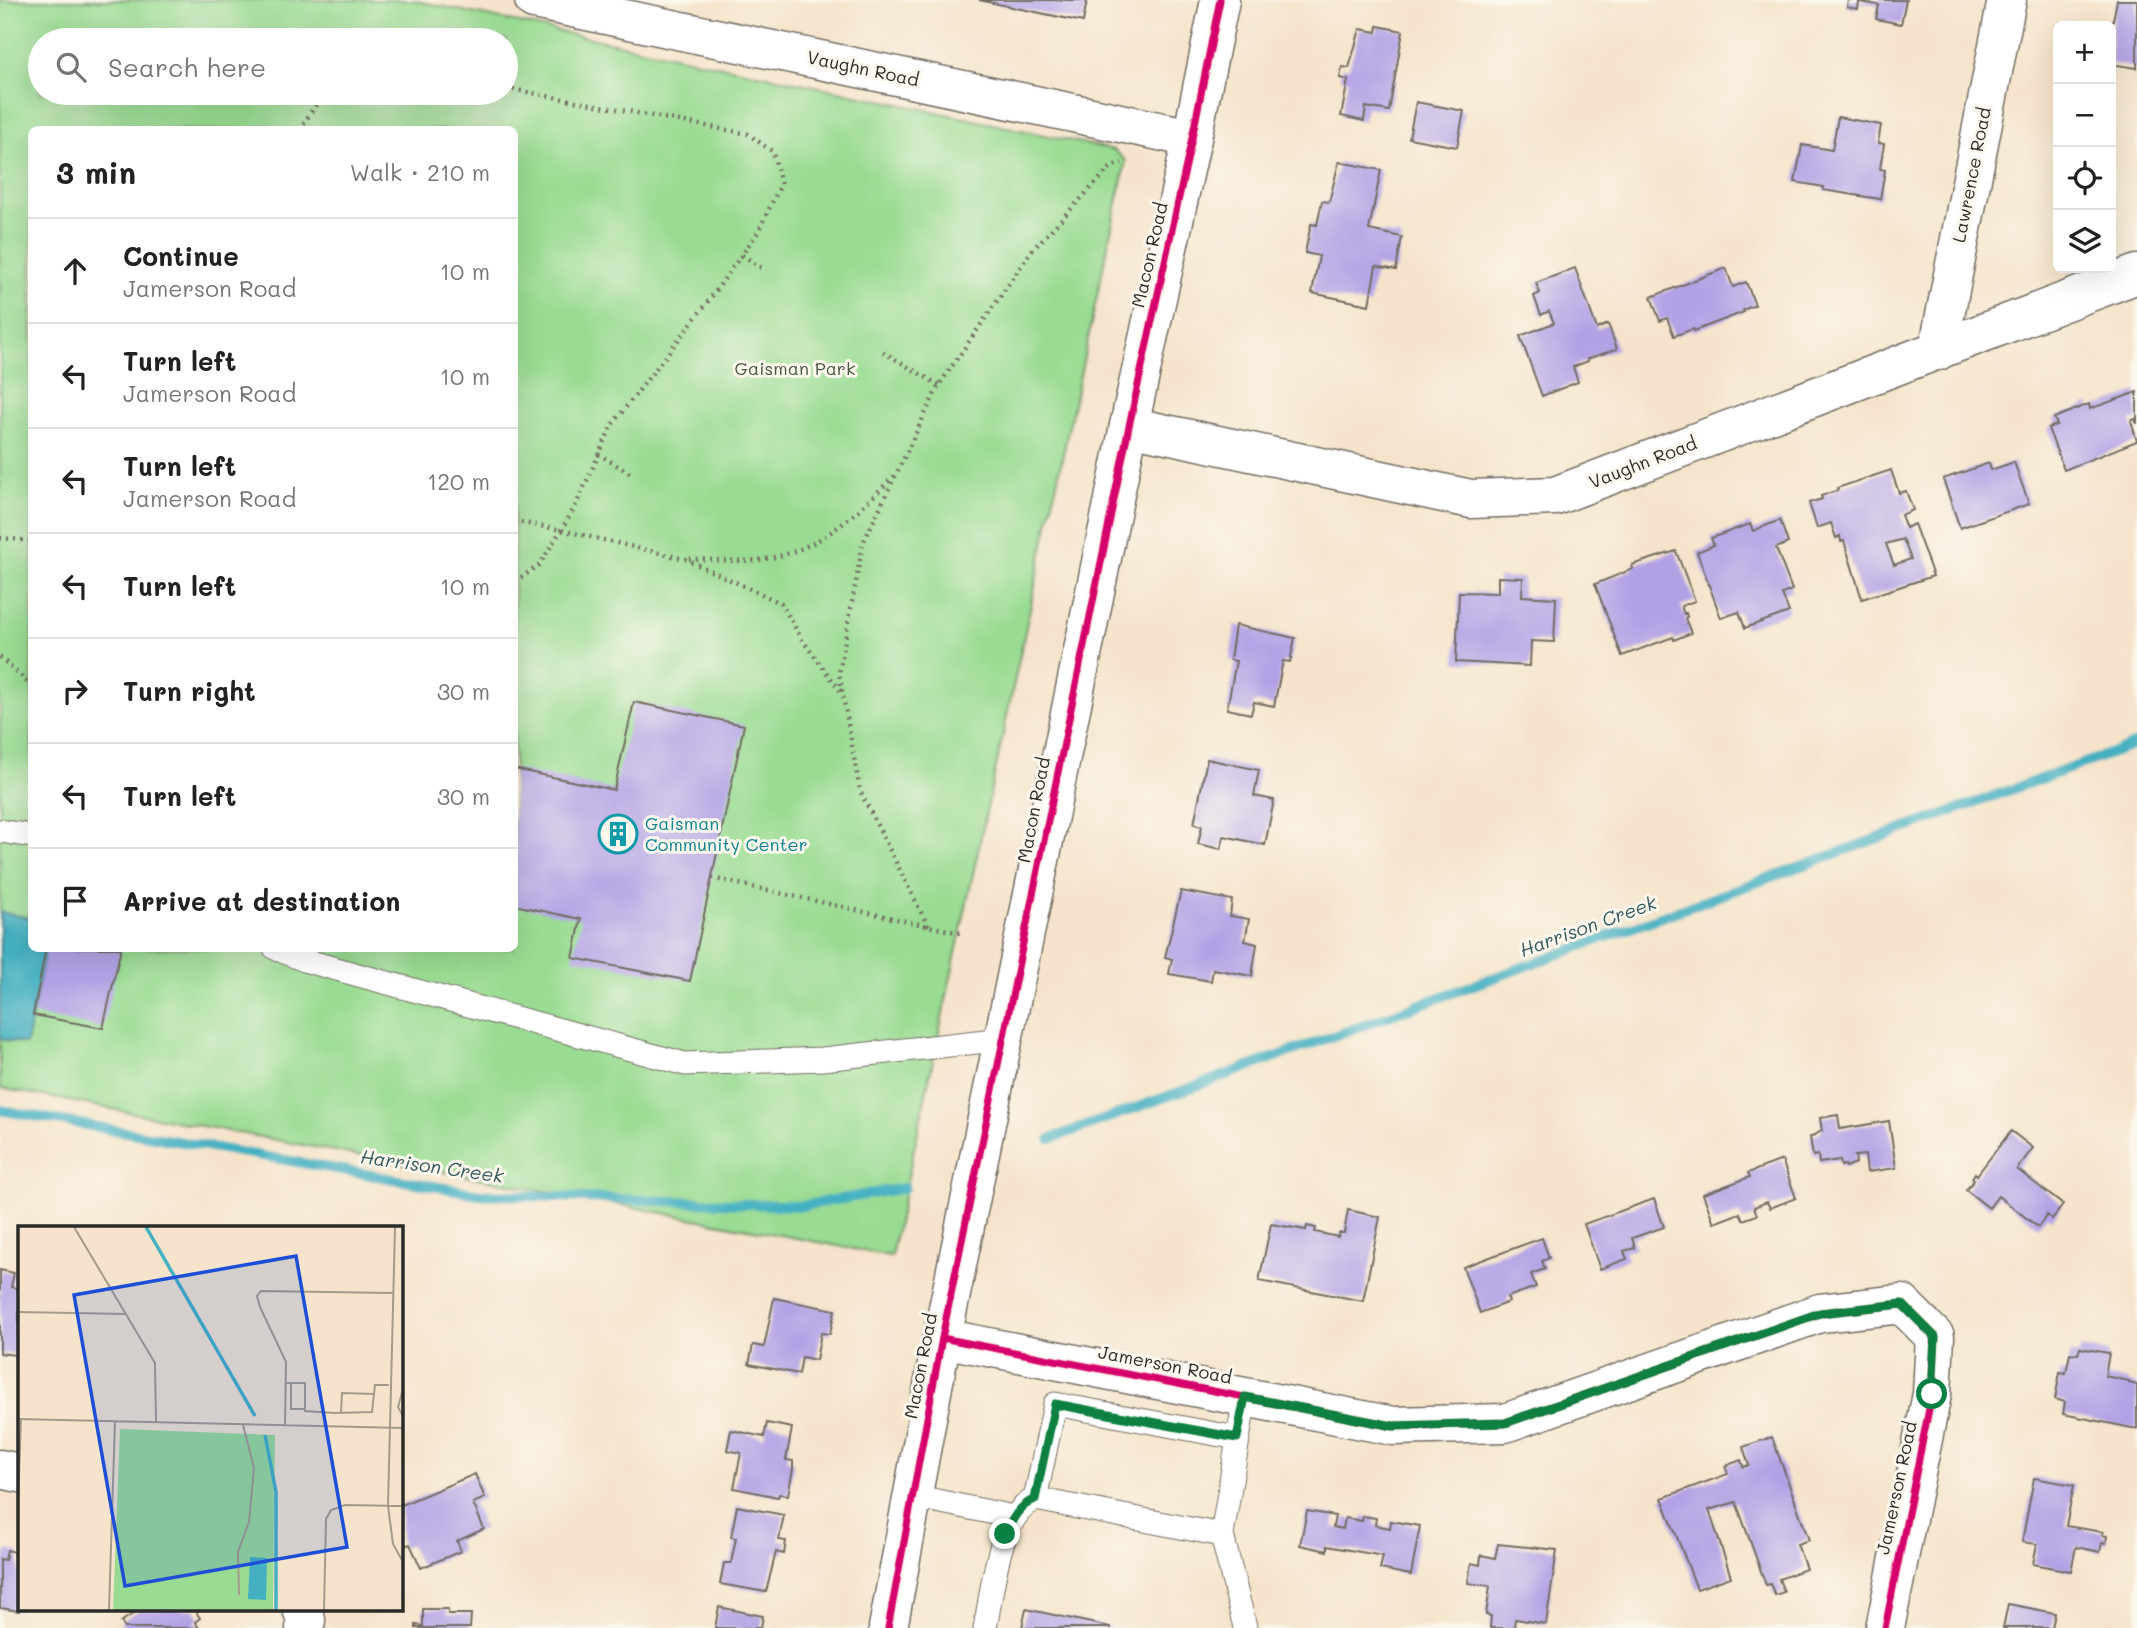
<!DOCTYPE html>
<meta charset="utf-8">
<style>
body{margin:0;font-family:Mali,sans-serif;background:#f2f2f2;color:#222}
.controls{position:absolute;right:21px;top:21px;display:grid;overflow:hidden;border-radius:10px;box-shadow:0 7px 28px #0002}
.controls button{width:63px;height:63px;display:grid;place-items:center;padding:0;border:0;border-bottom:2px solid #e0e0e0;background:#fff;color:#222;font:35px sans-serif}
.stop{position:absolute;width:21px;height:21px;margin:-16px;border:5px solid #0b8043;border-radius:50%;background:#fff}
.stop.end{background:#0b8043;border-color:#fff;box-shadow:0 2px 7px #0008}
.list{margin:0;padding:0;list-style:none}
h2{display:flex;justify-content:space-between;align-items:center;height:91px;margin:0;padding:0 28px;font-size:30px}
h2 small{font-size:23px;font-weight:400;color:#767676}
.list li{display:grid;grid-template-columns:46px 1fr auto;gap:21px;align-items:center;box-sizing:border-box;height:105px;padding:0 28px;border-top:2px solid #e0e0e0}
.list b{display:block;font-size:26px;white-space:nowrap}
.list p{margin:0;font-size:23px;white-space:nowrap;color:#767676}
.list em{font-size:23px;font-style:normal;color:#767676}
.icon{flex:none;width:38px;height:38px;fill:none;stroke:currentColor;stroke-width:2;stroke-linecap:round;stroke-linejoin:round}
.map{position:relative;flex:none;width:2137px;height:1628px;overflow:hidden}
.search{position:absolute;background:#fff;box-shadow:0 7px 28px #0002;left:28px;top:28px;width:490px;height:77px;display:flex;align-items:center;gap:18px;box-sizing:border-box;padding:0 24px;border-radius:38px;color:#767676;font-size:26px}
.panel{position:absolute;background:#fff;box-shadow:0 7px 28px #0002;left:28px;top:126px;width:490px;height:826px;border-radius:10px}
.map>svg:first-child{display:block}
</style>
<div class="map">
<svg width="2137" height="1628" viewBox="0 0 2137 1628">
<rect width="100%" height="100%" fill="#fbf7ec"/>
<filter id="ink" filterUnits="userSpaceOnUse"><feTurbulence type="fractalNoise" baseFrequency=".0143" numOctaves="2"/><feDisplacementMap in="SourceGraphic" scale="14" xChannelSelector="R" yChannelSelector="G"/><feConvolveMatrix kernelMatrix="1 2 1 2 8 2 1 2 1" color-interpolation-filters="sRGB"/></filter>
<filter id="wash" filterUnits="userSpaceOnUse"><feTurbulence type="fractalNoise" baseFrequency=".00686" numOctaves="4" result="noise"/><feDisplacementMap in="SourceGraphic" scale="28" xChannelSelector="R" yChannelSelector="G"/><feGaussianBlur stdDeviation="1.57" result="paint"/><feColorMatrix in="noise" values="0 0 0 0 0 0 0 0 0 0 0 0 0 0 0 0 0 1.4 0 .05"/><feComposite in="paint" operator="in"/></filter>
<g filter="url(#wash)">
<rect width="100%" height="100%" fill="#f5e4cb"/>
<path fill="#99db92" stroke="#62835e" stroke-width="2" fill-rule="evenodd" d="M 0,0 L 412,0 L 1114,150 L 1126,161 L 891,1256 L 0,1088 ZM 40,40 L 506,40 L 506,93 L 40,93 ZM 32,130 L 514,130 L 514,948 L 32,948 Z"/>
<path fill="#44b0c1" stroke="#386e76" stroke-width="2" d="M 0,912 L 31,918 L 32,948 L 46,949 L 26,1044 L 0,1039 Z"/>
<g fill="none" stroke-linecap="round" stroke-linejoin="round">
<path stroke="#44b0c1" stroke-width="10" d="M 0,1110 L 479,1194 L 801,1206 L 904,1188
M 1050,1139 L 2137,744"/>
</g>
<g id="blocks">
<path fill="#b2a2e5" fill-rule="evenodd" d="M 979,0 L 1087,0 L 1083,22 Z
M 1848,0 L 1906,0 L 1901,24 L 1876,19 L 1879,5 L 1859,2 L 1858,9 L 1847,7 Z
M 2117,0 L 2137,0 L 2137,68 L 2111,64 L 2111,30 Z
M 1378,26 L 1403,31 L 1389,111 L 1366,107 L 1364,121 L 1341,116 L 1348,80 L 1340,78 L 1342,67 L 1349,68 L 1360,29 L 1377,32 Z
M 1416,102 L 1464,111 L 1457,147 L 1409,138 Z
M 1838,117 L 1881,125 L 1878,143 L 1884,144 L 1880,169 L 1885,170 L 1880,199 L 1823,190 L 1824,187 L 1795,182 L 1802,145 L 1832,150 Z
M 1339,162 L 1381,170 L 1369,230 L 1402,237 L 1396,270 L 1376,266 L 1369,305 L 1312,293 L 1319,256 L 1305,253 L 1311,224 L 1317,225 L 1322,201 L 1329,202 Z
M 1575,268 L 1597,329 L 1608,324 L 1617,349 L 1587,359 L 1588,361 L 1573,367 L 1578,382 L 1542,396 L 1520,336 L 1554,323 L 1549,311 L 1541,315 L 1534,296 L 1540,293 L 1536,283 Z
M 1726,268 L 1733,287 L 1746,282 L 1755,305 L 1743,310 L 1744,312 L 1694,331 L 1693,329 L 1674,336 L 1667,318 L 1660,321 L 1651,297 Z
M 2137,392 L 2137,424 L 2135,419 L 2131,421 L 2137,441 L 2064,470 L 2048,428 L 2057,425 L 2054,418 L 2089,404 L 2090,409 Z
M 2014,462 L 2029,504 L 1960,528 L 1943,479 L 1989,463 L 1991,470 Z
M 1891,470 L 1899,493 L 1906,491 L 1913,510 L 1901,515 L 1906,528 L 1914,524 L 1933,576 L 1862,599 L 1844,541 L 1841,542 L 1840,536 L 1836,538 L 1831,523 L 1817,528 L 1809,503 L 1822,499 L 1821,496 L 1838,490 L 1837,488 ZM 1903,539 L 1911,559 L 1894,565 L 1886,544 Z
M 1780,520 L 1788,543 L 1776,548 L 1792,590 L 1782,594 L 1789,612 L 1745,628 L 1739,612 L 1721,618 L 1697,552 L 1714,545 L 1711,538 L 1750,524 L 1753,531 Z
M 1676,551 L 1695,601 L 1681,606 L 1684,614 L 1686,613 L 1687,617 L 1685,618 L 1691,633 L 1674,640 L 1673,637 L 1622,656 L 1595,584 L 1633,569 L 1632,565 Z
M 1498,577 L 1523,578 L 1522,596 L 1556,598 L 1554,642 L 1531,641 L 1530,666 L 1456,662 L 1459,592 L 1498,593 Z
M 1235,625 L 1295,638 L 1290,662 L 1283,661 L 1274,706 L 1254,702 L 1251,714 L 1227,709 L 1236,661 L 1230,660 Z
M 634,702 L 744,725 L 690,981 L 573,958 L 581,919 L 514,905 L 514,769 L 614,790 Z
M 1207,759 L 1259,770 L 1254,796 L 1274,800 L 1265,845 L 1224,836 L 1221,849 L 1198,844 L 1202,826 L 1194,824 Z
M 1181,891 L 1232,900 L 1230,916 L 1249,919 L 1245,941 L 1257,944 L 1252,976 L 1213,969 L 1211,981 L 1169,974 L 1172,959 L 1165,957 Z
M 46,948 L 121,948 L 103,1028 L 33,1015 Z
M 1838,1115 L 1840,1129 L 1889,1121 L 1896,1168 L 1867,1172 L 1865,1155 L 1855,1156 L 1856,1163 L 1846,1167 L 1845,1165 L 1841,1166 L 1840,1160 L 1819,1163 L 1818,1155 L 1813,1156 L 1810,1137 L 1822,1131 L 1820,1118 Z
M 2011,1131 L 2033,1148 L 2017,1169 L 2063,1205 L 2052,1219 L 2047,1215 L 2038,1227 L 1998,1196 L 1989,1208 L 1966,1190 L 1974,1180 L 1972,1178 L 1975,1173 L 1977,1175 Z
M 1782,1160 L 1796,1198 L 1770,1208 L 1767,1202 L 1754,1207 L 1757,1215 L 1743,1220 L 1740,1213 L 1714,1223 L 1703,1194 L 1750,1177 L 1748,1173 Z
M 1654,1199 L 1664,1227 L 1632,1238 L 1635,1248 L 1624,1251 L 1627,1259 L 1600,1269 L 1584,1224 Z
M 1348,1210 L 1380,1217 L 1363,1301 L 1259,1281 L 1271,1224 L 1306,1230 L 1307,1226 L 1316,1228 L 1315,1232 L 1338,1237 L 1339,1233 L 1344,1233 Z
M 1542,1238 L 1549,1258 L 1542,1261 L 1545,1269 L 1531,1274 L 1536,1287 L 1507,1297 L 1509,1302 L 1480,1313 L 1463,1267 Z
M 0,1270 L 14,1273 L 11,1287 L 19,1289 L 19,1330 L 15,1355 L 0,1353 Z
M 774,1298 L 835,1310 L 830,1334 L 821,1333 L 816,1360 L 802,1357 L 799,1374 L 749,1364 L 753,1345 L 764,1347 Z
M 2080,1348 L 2109,1353 L 2105,1376 L 2129,1381 L 2129,1383 L 2137,1385 L 2137,1429 L 2063,1414 L 2065,1402 L 2055,1399 L 2060,1372 L 2066,1373 L 2070,1353 L 2078,1354 Z
M 767,1423 L 792,1428 L 786,1460 L 793,1461 L 793,1469 L 788,1495 L 779,1494 L 778,1497 L 734,1488 L 741,1453 L 727,1450 L 731,1430 L 764,1437 Z
M 1772,1437 L 1809,1540 L 1797,1544 L 1806,1569 L 1779,1579 L 1784,1592 L 1775,1595 L 1770,1584 L 1766,1585 L 1736,1502 L 1709,1510 L 1731,1577 L 1697,1589 L 1662,1498 L 1728,1474 L 1725,1466 L 1741,1460 L 1743,1467 L 1749,1465 L 1743,1447 Z
M 475,1474 L 485,1498 L 473,1503 L 484,1529 L 457,1541 L 461,1551 L 421,1568 L 410,1544 L 402,1547 L 401,1543 L 401,1505 Z
M 2034,1478 L 2074,1485 L 2066,1526 L 2103,1532 L 2102,1535 L 2107,1536 L 2106,1543 L 2102,1543 L 2100,1552 L 2076,1547 L 2071,1571 L 2033,1564 L 2037,1544 L 2022,1542 Z
M 737,1506 L 784,1515 L 779,1540 L 786,1541 L 784,1554 L 776,1552 L 766,1592 L 720,1584 L 724,1563 L 731,1563 L 736,1538 L 731,1537 Z
M 1307,1511 L 1335,1516 L 1333,1527 L 1343,1529 L 1345,1518 L 1362,1521 L 1363,1516 L 1376,1518 L 1375,1525 L 1390,1528 L 1391,1521 L 1420,1526 L 1411,1575 L 1380,1569 L 1383,1556 L 1327,1546 L 1327,1551 L 1300,1545 Z
M 1498,1544 L 1557,1550 L 1546,1624 L 1515,1619 L 1514,1628 L 1490,1628 L 1491,1616 L 1486,1615 L 1490,1586 L 1468,1583 L 1471,1563 L 1480,1565 L 1481,1555 L 1495,1558 Z
M 7,1550 L 19,1553 L 19,1611 L 0,1608 L 0,1559 L 5,1560 Z
M 2008,1604 L 2055,1613 L 2052,1628 L 2003,1628 Z
M 719,1607 L 763,1616 L 761,1628 L 715,1628 Z
M 140,1609 L 194,1609 L 200,1618 L 195,1622 L 199,1628 L 125,1628 L 121,1622 Z
M 423,1609 L 448,1609 L 448,1614 L 471,1614 L 470,1628 L 416,1628 L 416,1625 L 423,1626 Z
M 1026,1609 L 1110,1627 L 1110,1628 L 1022,1628 Z"/>
</g>
</g>
<g filter="url(#ink)">
<use href="#blocks" fill-opacity="0" stroke="#726c63" stroke-width="2"/>
<g fill="none" stroke-linecap="round" stroke-linejoin="round">
<defs>
<path id="service" d="M 0,831 L 32,836
M 275,948 L 307,961 L 685,1064 L 823,1059 L 1004,1039
M 913,1496 L 1013,1517
M 1035,1499 L 1055,1404 L 1237,1438
M 1222,1535 L 1245,1627
M 985,1628 C 993,1590 997,1517 1035,1499 L 1222,1535 L 1245,1397"/>
<path id="minor" d="M 534,0 L 1192,138
M 1938,351 L 2007,0
M 1129,426 L 1471,499 L 1555,496 L 2137,274
M 942,1338 L 1393,1426 L 1505,1423 L 1820,1313 L 1902,1304 L 1935,1337 L 1932,1394 L 1885,1628
M 0,1469 L 19,1473
M 302,1609 L 306,1620 L 305,1628"/>
<path id="secondary" d="M 888,1628 L 942,1338 L 1129,426 L 1192,138 L 1220,0"/>
</defs>
<use href="#service" stroke="#726c63" stroke-width="25"/>
<use href="#minor" stroke="#726c63" stroke-width="41"/>
<use href="#secondary" stroke="#726c63" stroke-width="41"/>
<path stroke="#726c63" stroke-width="4.5" stroke-dasharray="2 5" stroke-linecap="butt" d="M 506,88 L 748,134 L 773,152 L 781,184 L 758,232 L 707,303 L 612,425 L 575,507 L 540,564 L 514,583
M 300,130 L 323,93
M 742,255 L 763,269
M 883,352 L 939,385
M 598,454 L 633,475
M 514,521 L 561,530 L 685,559 L 781,603 L 803,641 L 842,693
M 0,538 L 32,541
M 689,559 C 712,559 743,563 765,559 C 823,549 854,515 894,476
M 0,657 L 32,686
M 712,878 L 960,933
M 928,926 L 860,791 L 839,673 L 863,543 L 939,385 L 1033,249 L 1112,166 L 1122,163"/>
<use href="#service" stroke="#fff" stroke-width="23"/>
<use href="#minor" stroke="#fff" stroke-width="38"/>
<use href="#secondary" stroke="#fff" stroke-width="38"/>
<defs>
<path id="cycleway" d="M 942,1338 L 1393,1426 L 1505,1423 L 1820,1313 L 1902,1304 L 1935,1337 L 1932,1394 L 1885,1628
M 888,1628 L 942,1338 L 1129,426 L 1192,138 L 1220,0"/>
</defs>
<use href="#cycleway" stroke="#fbf7ec" stroke-width="11"/>
<use href="#cycleway" stroke="#d6006c" stroke-width="7"/>
</g>
</g>
<g fill="none" stroke-linecap="round" stroke-linejoin="round" filter="url(#ink)">
<path stroke="#0b8043" stroke-width="9" d="M 1005,1534 C 1013,1518 1019,1506 1035,1499 L 1055,1404 L 1237,1438 L 1245,1397 L 1393,1426 L 1505,1423 L 1820,1313 L 1902,1304 L 1935,1337 L 1932,1394"/>
</g>
<defs>
<symbol id="building-ring" viewBox="-11 -11 22 22"><circle r="9.5" fill="#fbf7ec" stroke="#0f9aa8" stroke-width="1.5"/><path d="M-4-6H4V6H1V3H-1V6H-4ZM-2.5-4.3h1.7v1.8h-1.7ZM.8-4.3h1.7v1.8H.8ZM-2.5-1h1.7V.8h-1.7ZM.8-1h1.7V.8H.8Z" fill="#0f9aa8"/></symbol>
</defs>
<g fill-rule="evenodd">
<use href="#building-ring" x="596" y="812" width="44" height="44"/>
</g>
<g text-anchor="middle" stroke-width="6" stroke-linejoin="round" paint-order="stroke">
<g font-size="18" fill="#2b2b2b" stroke="#fbf7ec">
<text transform="translate(863 69) rotate(12)" y="6">Vaughn Road</text>
<text transform="translate(1972 175) rotate(-79)" y="6">Lawrence Road</text>
<text transform="translate(1150 255) rotate(-77)" y="6">Macon Road</text>
<text transform="translate(1643 463) rotate(-21)" y="6">Vaughn Road</text>
<text transform="translate(1034 810) rotate(-79)" y="6">Macon Road</text>
<text transform="translate(1165 1365) rotate(11)" y="6">Jamerson Road</text>
<text transform="translate(921 1366) rotate(-79)" y="6">Macon Road</text>
<text transform="translate(1897 1488) rotate(-78)" y="6">Jamerson Road</text>
</g>
<g font-size="18" fill="#465745" stroke="#fbf7ec">
<text x="795" y="375">Gaisman Park</text>
</g>
<g font-size="18" fill="#0d838f" stroke="#fbf7ec" text-anchor="start">
<text x="645" y="830">Gaisman<tspan x="645" dy="21">Community Center</tspan></text>
</g>
<g font-size="19" font-style="italic" fill="#345a60" stroke="#fbf7ec">
<text transform="translate(1588 926) rotate(-20)" y="7">Harrison Creek</text>
<text transform="translate(432 1166) rotate(8)" y="7">Harrison Creek</text>
</g>
</g>
<g transform="translate(18 1226)">
<rect width="385" height="385" fill="#f5e4cb"/>
<path d="M 102,203 L 257,209 L 255,384 L 95,384 Z" fill="#99db92"/>
<path d="M 232,331 L 249,332 L 248,374 L 230,373 Z" fill="#44b0c1"/>
<path fill="none" stroke="#44b0c1" stroke-width="3.5" d="M 128,1 L 237,190M 247,209 L 258,266 L 258,384"/>
<path fill="none" stroke="#a49a8b" stroke-width="2" d="M 56,1 L 137,137 L 138,196M 377,1 L 370,280 L 375,318 L 385,336M 0,86 L 108,88M 268,157 L 287,157 L 287,185 L 317,187 L 354,186 L 357,159 L 371,159M 273,157 L 273,183 L 287,183M 385,163 L 380,181 L 385,190M 323,186 L 324,167 L 357,168M 0,193 L 385,202M 267,200 L 268,136 L 242,81 L 239,70 L 243,65 L 375,67M 0,279 L 3,193M 221,369 L 220,326 L 231,296 L 236,242 L 225,199M 91,384 L 97,195M 306,384 L 308,293 L 313,284 L 327,279 L 385,280"/>
<path fill="#1d4ed8" fill-opacity="0.15" stroke="#1d4ed8" stroke-width="3.5" d="M 278,30 L 329,321 L 107,360 L 56,69 Z"/>
<rect width="385" height="385" fill="none" stroke="#2b2b2b" stroke-width="3.5"/>
</g>
</svg>
<div class="controls">
<button>+</button>
<button>−</button>
<button><svg class="icon" aria-label="locate" viewBox="0 0 24 24"><circle cx="12" cy="12" r="6"/><path d="M12 2v4M12 18v4M2 12h4M18 12h4"/></svg></button>
<button><svg class="icon" aria-label="layers" viewBox="0 0 24 24"><path d="M12 4l9 5-9 5-9-5zM3 14l9 5 9-5"/></svg></button>
</div>
<div class="stop" style="left:1932px;top:1394px"></div>
<div class="stop end" style="left:1005px;top:1534px"></div>
<div class="search"><svg class="icon" aria-label="search" viewBox="0 0 24 24"><circle cx="10" cy="10" r="6"/><path d="M15 15l6 6"/></svg>Search here</div>
<section class="panel">
<h2>3 min<small>Walk · 210 m</small></h2>
<ul class="list">
<li><svg class="icon" aria-label="ahead" viewBox="0 0 24 24"><path d="M12 20V5M6 11l6-6 6 6"/></svg><div><b>Continue</b><p>Jamerson Road</p></div><em>10 m</em></li>
<li><svg class="icon" aria-label="left" viewBox="0 0 24 24"><path d="M17 20v-9H6M10 6l-5 5 5 5"/></svg><div><b>Turn left</b><p>Jamerson Road</p></div><em>10 m</em></li>
<li><svg class="icon" aria-label="left" viewBox="0 0 24 24"><path d="M17 20v-9H6M10 6l-5 5 5 5"/></svg><div><b>Turn left</b><p>Jamerson Road</p></div><em>120 m</em></li>
<li><svg class="icon" aria-label="left" viewBox="0 0 24 24"><path d="M17 20v-9H6M10 6l-5 5 5 5"/></svg><div><b>Turn left</b></div><em>10 m</em></li>
<li><svg class="icon" aria-label="right" viewBox="0 0 24 24"><path d="M7 20v-9h11M14 6l5 5-5 5"/></svg><div><b>Turn right</b></div><em>30 m</em></li>
<li><svg class="icon" aria-label="left" viewBox="0 0 24 24"><path d="M17 20v-9H6M10 6l-5 5 5 5"/></svg><div><b>Turn left</b></div><em>30 m</em></li>
<li><svg class="icon" aria-label="arrive" viewBox="0 0 24 24"><path d="M6 21V4h12l-3 4 3 4H6"/></svg><div><b>Arrive at destination</b></div></li>
</ul>
</section>
</div>
